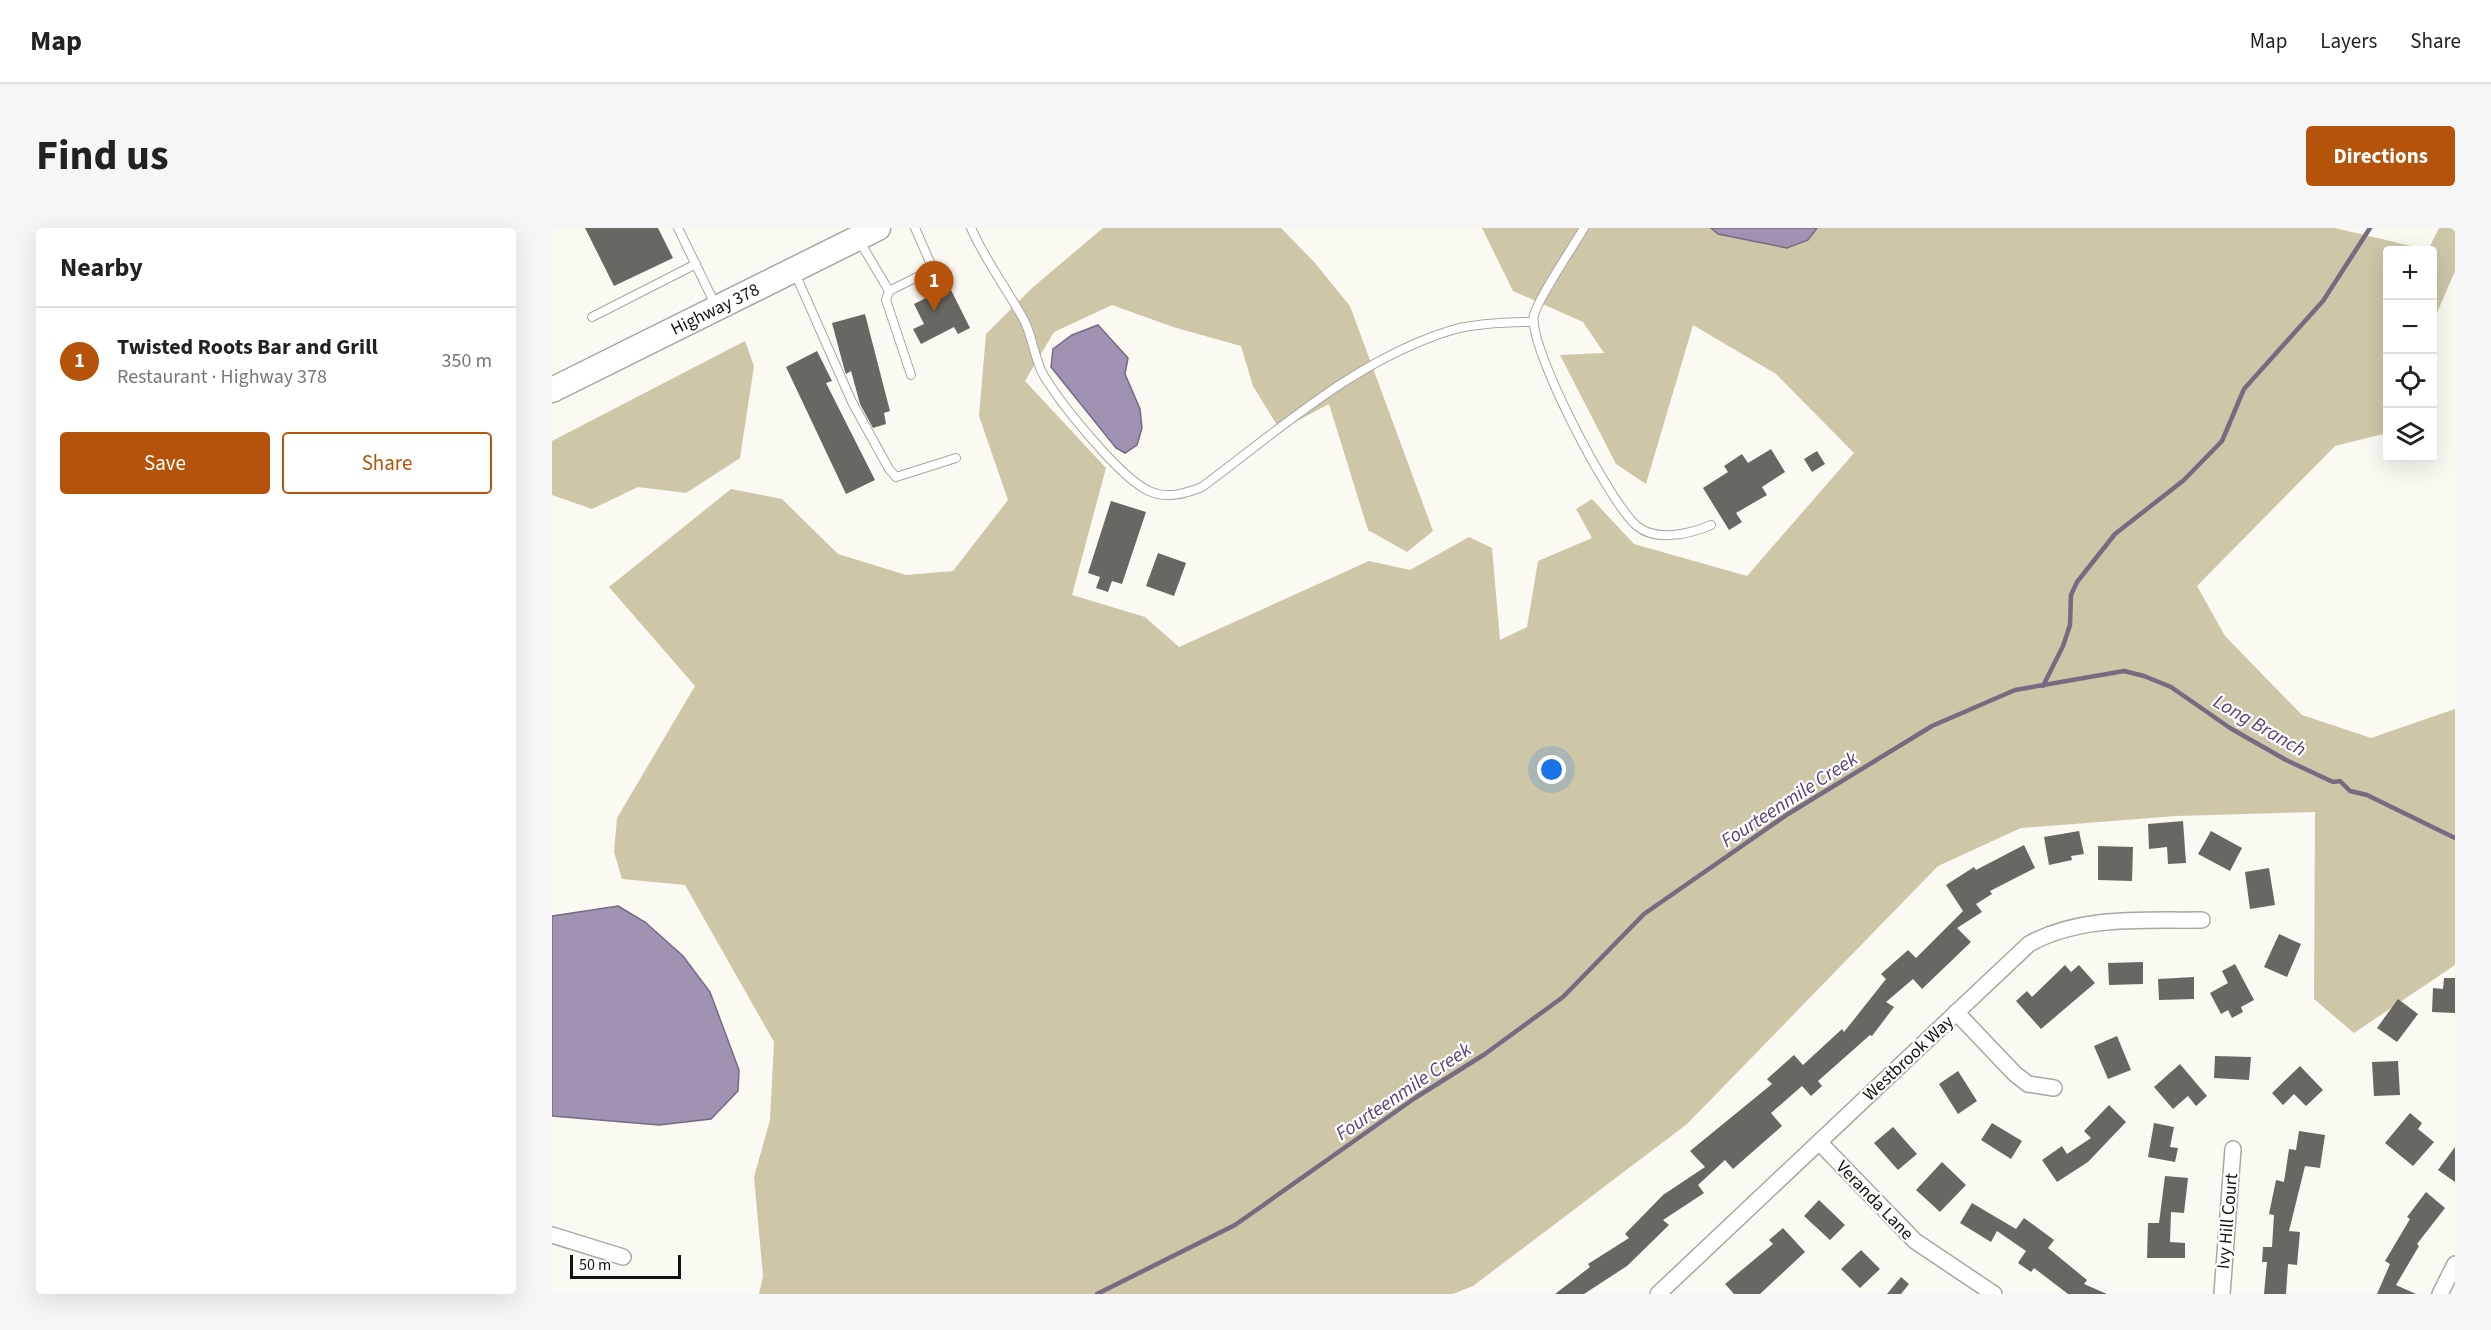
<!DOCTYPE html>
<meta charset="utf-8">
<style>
body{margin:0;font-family:"Source Sans 3",sans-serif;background:#f6f6f6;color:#222}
.controls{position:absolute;right:18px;top:18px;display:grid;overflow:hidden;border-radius:6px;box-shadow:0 6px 24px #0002}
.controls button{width:54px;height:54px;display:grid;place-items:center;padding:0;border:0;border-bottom:2px solid #e0e0e0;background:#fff;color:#222;font:30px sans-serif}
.scale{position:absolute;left:18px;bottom:15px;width:111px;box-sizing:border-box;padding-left:6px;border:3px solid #12120f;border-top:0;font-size:16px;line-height:21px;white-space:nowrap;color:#12120f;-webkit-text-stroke:4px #fff;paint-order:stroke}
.you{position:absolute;left:1000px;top:542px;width:21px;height:21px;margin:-15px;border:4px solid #fff;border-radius:50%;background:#1a73e8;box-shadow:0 0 0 9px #1a73e833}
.badge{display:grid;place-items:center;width:39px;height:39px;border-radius:50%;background:#b45309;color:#fff;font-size:20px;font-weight:700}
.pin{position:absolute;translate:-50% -50px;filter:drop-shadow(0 2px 3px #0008)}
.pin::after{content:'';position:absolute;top:32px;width:21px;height:18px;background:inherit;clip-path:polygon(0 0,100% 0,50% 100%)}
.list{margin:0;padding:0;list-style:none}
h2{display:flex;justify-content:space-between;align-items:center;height:78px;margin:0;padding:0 24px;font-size:26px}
h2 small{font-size:20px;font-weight:400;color:#767676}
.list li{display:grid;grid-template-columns:39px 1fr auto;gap:18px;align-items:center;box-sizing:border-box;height:108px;padding:0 24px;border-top:2px solid #e0e0e0}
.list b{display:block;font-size:22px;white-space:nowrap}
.list p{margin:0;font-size:20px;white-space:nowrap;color:#767676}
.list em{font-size:20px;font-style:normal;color:#767676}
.actions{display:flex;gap:12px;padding:18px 24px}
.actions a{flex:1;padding:14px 0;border:2px solid #b45309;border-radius:6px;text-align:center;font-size:21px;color:#b45309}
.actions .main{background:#b45309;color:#fff}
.icon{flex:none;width:33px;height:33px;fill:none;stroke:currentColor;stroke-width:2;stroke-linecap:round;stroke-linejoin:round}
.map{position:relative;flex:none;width:1903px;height:1066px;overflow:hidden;border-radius:6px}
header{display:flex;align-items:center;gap:36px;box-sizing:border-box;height:84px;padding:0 30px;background:#fff;border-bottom:2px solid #e0e0e0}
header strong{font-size:28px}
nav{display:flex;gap:33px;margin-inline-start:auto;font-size:21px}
.intro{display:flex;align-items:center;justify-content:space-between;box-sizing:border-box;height:144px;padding:0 36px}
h1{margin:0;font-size:42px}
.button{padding:15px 27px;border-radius:6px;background:#b45309;color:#fff;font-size:21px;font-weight:700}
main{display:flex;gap:36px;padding:0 36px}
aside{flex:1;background:#fff;border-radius:6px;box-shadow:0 6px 24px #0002}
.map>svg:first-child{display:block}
</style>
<header>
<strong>Map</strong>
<nav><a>Map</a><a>Layers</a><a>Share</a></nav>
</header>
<div class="intro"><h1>Find us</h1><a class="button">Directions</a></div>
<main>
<aside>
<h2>Nearby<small></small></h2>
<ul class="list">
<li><span class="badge">1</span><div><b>Twisted Roots Bar and Grill</b><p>Restaurant · Highway 378</p></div><em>350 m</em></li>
</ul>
<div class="actions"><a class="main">Save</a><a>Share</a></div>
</aside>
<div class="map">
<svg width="1903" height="1066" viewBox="0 0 1903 1066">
<rect width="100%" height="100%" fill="#faf9f2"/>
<path fill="#cdc7a8" d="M 551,0 L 729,0 L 763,35 L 798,78 L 881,303 L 855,324 L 816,302 L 777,176 L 728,202 L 701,158 L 689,118 L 621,99 L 560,77 L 502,104 L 473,153 L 554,240 L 520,367 L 593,389 L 627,419 L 817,333 L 858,342 L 917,309 L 940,320 L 948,412 L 975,399 L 986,333 L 1040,310 L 1024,281 L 1040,271 L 1082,316 L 1195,348 L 1302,225 L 1224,146 L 1141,97 L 1094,256 L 1064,236 L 1008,127 L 1052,125 L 1031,94 L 961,63 L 930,0 L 1783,0 L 1876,22 L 1887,0 L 1903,0 L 1903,43 L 1881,94 L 1880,22 L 1836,22 L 1836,196 L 1831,206 L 1783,218 L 1645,358 L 1673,408 L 1750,487 L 1819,510 L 1903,481 L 1903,737 L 1802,805 L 1762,771 L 1763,584 L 1624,588 L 1469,600 L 1386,638 L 1135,896 L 921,1058 L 901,1066 L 207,1066 L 211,1048 L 202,949 L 218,892 L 222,814 L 133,657 L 70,651 L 62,624 L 65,590 L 143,458 L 57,359 L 179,261 L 230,271 L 286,326 L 354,347 L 401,343 L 456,272 L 427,188 L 434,106 L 480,60 Z
M 193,113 L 202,138 L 188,230 L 134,265 L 86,259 L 40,281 L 0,267 L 0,213 Z"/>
<path fill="#a092b2" stroke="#756c81" stroke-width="1.5" d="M 1159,0 L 1265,0 L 1256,12 L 1235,20 L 1166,6 Z
M 546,97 L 576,130 L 573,146 L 588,181 L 590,200 L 585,217 L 573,225 L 564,220 L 499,139 L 501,121 L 520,107 Z
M 66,678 L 93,694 L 131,728 L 158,764 L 187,842 L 186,863 L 159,891 L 107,897 L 0,888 L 0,688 Z"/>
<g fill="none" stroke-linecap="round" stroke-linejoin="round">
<path stroke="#756c81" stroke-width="4.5" d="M 1491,458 L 1511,418 L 1518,397 L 1519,367 L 1525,354 L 1563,306 L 1632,252 L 1670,213 L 1692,161 L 1771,73 L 1818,0
M 545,1066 L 683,997 L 863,870 L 933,826 L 1011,769 L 1092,686 L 1236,586 L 1380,498 L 1463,462 L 1572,443 L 1592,448 L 1619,459 L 1678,500 L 1734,532 L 1781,554 L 1788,553 L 1798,563 L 1815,567 L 1903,610"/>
</g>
<path fill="#686761" d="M 33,0 L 106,0 L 121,30 L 62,58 Z
M 397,58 L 418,100 L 406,106 L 402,99 L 369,116 L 361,101 L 372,96 L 362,76 Z
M 313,86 L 338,183 L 332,185 L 334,196 L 321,200 L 308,176 L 299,143 L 294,146 L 292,140 L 280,95 Z
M 265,123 L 280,153 L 274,155 L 323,252 L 294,266 L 234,139 Z
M 1219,221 L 1233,244 L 1210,259 L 1215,267 L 1184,285 L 1190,294 L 1177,302 L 1151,260 L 1176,244 L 1172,238 L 1190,226 L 1196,235 Z
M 1265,223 L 1273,236 L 1260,244 L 1252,231 Z
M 559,273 L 594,284 L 570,356 L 560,353 L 556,364 L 544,360 L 548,349 L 536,345 Z
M 606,325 L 634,335 L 622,368 L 594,358 Z
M 1631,593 L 1634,635 L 1616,636 L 1615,619 L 1597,621 L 1596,596 Z
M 1527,603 L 1532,626 L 1519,628 L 1520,632 L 1497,637 L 1492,609 Z
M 1659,603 L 1690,620 L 1678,643 L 1646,626 Z
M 1472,617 L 1483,640 L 1438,663 L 1440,666 L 1424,676 L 1430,684 L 1405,700 L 1419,714 L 1370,761 L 1361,751 L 1334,774 L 1342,779 L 1320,808 L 1318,807 L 1266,853 L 1270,858 L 1259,868 L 1250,858 L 1219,885 L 1230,898 L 1181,941 L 1173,932 L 1146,957 L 1152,965 L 1111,992 L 1117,997 L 1075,1038 L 1032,1066 L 1003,1066 L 1038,1039 L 1036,1036 L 1077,1010 L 1073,1006 L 1111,967 L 1153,939 L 1138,923 L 1220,856 L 1215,851 L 1242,827 L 1251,837 L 1290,801 L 1292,804 L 1334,751 L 1329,746 L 1356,722 L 1364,730 L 1411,683 L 1394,657 L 1422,639 L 1424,642 Z
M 1546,618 L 1581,619 L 1580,653 L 1546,652 Z
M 1717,640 L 1723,677 L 1698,681 L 1693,644 Z
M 1727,706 L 1749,716 L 1735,749 L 1712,739 Z
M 1591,734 L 1591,756 L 1557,757 L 1556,735 Z
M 1683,736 L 1702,772 L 1689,779 L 1691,784 L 1680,790 L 1676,782 L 1669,786 L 1658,765 L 1676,755 L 1670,743 Z
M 1513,737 L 1519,744 L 1527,737 L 1543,755 L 1489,801 L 1464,773 L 1475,763 L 1480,769 Z
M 1642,749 L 1642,771 L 1607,772 L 1606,751 Z
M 1892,750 L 1903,750 L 1903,785 L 1880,784 L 1881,760 L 1891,761 Z
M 1846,771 L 1866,786 L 1845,814 L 1825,800 Z
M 1565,808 L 1579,842 L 1556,851 L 1542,818 Z
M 1663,828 L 1699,829 L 1697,852 L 1662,850 Z
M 1846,833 L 1848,867 L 1822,868 L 1820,834 Z
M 1628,836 L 1655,868 L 1644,878 L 1636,868 L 1621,881 L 1602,859 Z
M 1748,838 L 1771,862 L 1754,878 L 1742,866 L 1731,877 L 1720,865 Z
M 1406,843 L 1425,873 L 1406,886 L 1387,856 Z
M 1557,877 L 1574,894 L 1536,934 L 1505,954 L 1490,932 L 1510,918 L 1515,926 L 1539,910 L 1532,903 Z
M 1858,885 L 1870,895 L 1866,901 L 1882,914 L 1861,938 L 1833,915 Z
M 1440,895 L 1470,913 L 1459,931 L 1429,912 Z
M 1602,895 L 1622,899 L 1618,919 L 1626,920 L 1623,934 L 1596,929 Z
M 1341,899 L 1365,926 L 1346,942 L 1322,915 Z
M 1747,903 L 1773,907 L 1768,940 L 1753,938 L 1737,1003 L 1748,1004 L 1745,1037 L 1736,1036 L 1734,1066 L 1712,1066 L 1715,1034 L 1710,1034 L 1711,1019 L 1720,1019 L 1722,987 L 1717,986 L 1724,952 L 1732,954 L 1737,921 L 1744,922 Z
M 1903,919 L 1903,954 L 1886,942 Z
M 1390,934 L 1414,957 L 1388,984 L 1364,962 Z
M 1613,948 L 1636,950 L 1632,985 L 1619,984 L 1618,1014 L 1633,1015 L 1633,1030 L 1595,1030 L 1596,995 L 1607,995 Z
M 1874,964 L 1893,980 L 1865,1016 L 1867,1018 L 1844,1057 L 1864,1066 L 1825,1066 L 1838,1036 L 1833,1033 L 1858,991 L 1855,989 Z
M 1267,972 L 1293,997 L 1278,1012 L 1252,988 Z
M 1420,975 L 1464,1001 L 1472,990 L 1502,1012 L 1496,1020 L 1535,1052 L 1532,1056 L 1555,1066 L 1516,1066 L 1482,1040 L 1479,1044 L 1466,1035 L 1474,1023 L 1445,1003 L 1439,1014 L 1408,995 Z
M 1231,1000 L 1253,1024 L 1208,1066 L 1182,1066 L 1173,1056 L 1221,1016 L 1217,1012 Z
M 1309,1022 L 1328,1041 L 1308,1060 L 1289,1041 Z
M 1349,1049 L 1357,1056 L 1349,1066 L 1335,1066 Z"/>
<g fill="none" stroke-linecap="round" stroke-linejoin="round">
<defs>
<path id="lane" d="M 126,0 L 163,76
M 419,0 C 433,32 455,61 472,92 C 481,109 482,131 492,148 C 509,176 568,250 597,263 C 615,271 632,266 650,259 C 728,201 805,131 900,102 C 926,95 955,94 982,94
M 1032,0 C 1022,17 985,72 982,87 C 975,118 1058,276 1085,298 C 1104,314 1138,306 1159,297
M 308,14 L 337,63 L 381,41 L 363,0
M 242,43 L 300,174 L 337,241 L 344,249 L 404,230
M 337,63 L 334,72 L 359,147
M 40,89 L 144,36"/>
<path id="street" d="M 1404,784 L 1463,846 L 1476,856 L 1502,860
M 1267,914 L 1363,1013 L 1442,1066
M 0,1007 L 71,1029
M 1106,1066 L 1477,716 C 1529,687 1592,693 1650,692
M 1670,1066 L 1681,921
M 1888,1066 L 1903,1036"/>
<path id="primary" d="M 0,162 L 326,0"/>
</defs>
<use href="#lane" stroke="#a8a7a0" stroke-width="10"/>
<use href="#street" stroke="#a8a7a0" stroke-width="18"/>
<use href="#primary" stroke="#a8a7a0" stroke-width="27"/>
<use href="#lane" stroke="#fff" stroke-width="8"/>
<use href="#street" stroke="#fff" stroke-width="15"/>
<use href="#primary" stroke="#fff" stroke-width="24"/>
</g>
<g text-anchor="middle" stroke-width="4.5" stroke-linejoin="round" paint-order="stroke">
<g font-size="18" fill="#12120f" stroke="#fff">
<text transform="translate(163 81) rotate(-26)" y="6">Highway 378</text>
<text transform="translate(1356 830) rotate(-43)" y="6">Westbrook Way</text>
<text transform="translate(1323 972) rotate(46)" y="6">Veranda Lane</text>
<text transform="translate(1675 993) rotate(-85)" y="6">Ivy Hill Court</text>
</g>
<g font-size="20" font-style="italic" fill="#594372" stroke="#fff">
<text transform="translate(1708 497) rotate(30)" y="7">Long Branch</text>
<text transform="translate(1237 571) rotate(-33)" y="7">Fourteenmile Creek</text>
<text transform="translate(851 863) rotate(-34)" y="7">Fourteenmile Creek</text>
</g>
</g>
</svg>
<div class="controls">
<button>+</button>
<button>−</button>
<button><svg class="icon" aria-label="locate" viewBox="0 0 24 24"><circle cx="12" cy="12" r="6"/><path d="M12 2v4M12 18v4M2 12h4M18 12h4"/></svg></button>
<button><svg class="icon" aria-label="layers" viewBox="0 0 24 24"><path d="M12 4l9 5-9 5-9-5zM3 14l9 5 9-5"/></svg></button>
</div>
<div class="scale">50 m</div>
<div class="you"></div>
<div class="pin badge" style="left:382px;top:83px">1</div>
</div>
</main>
